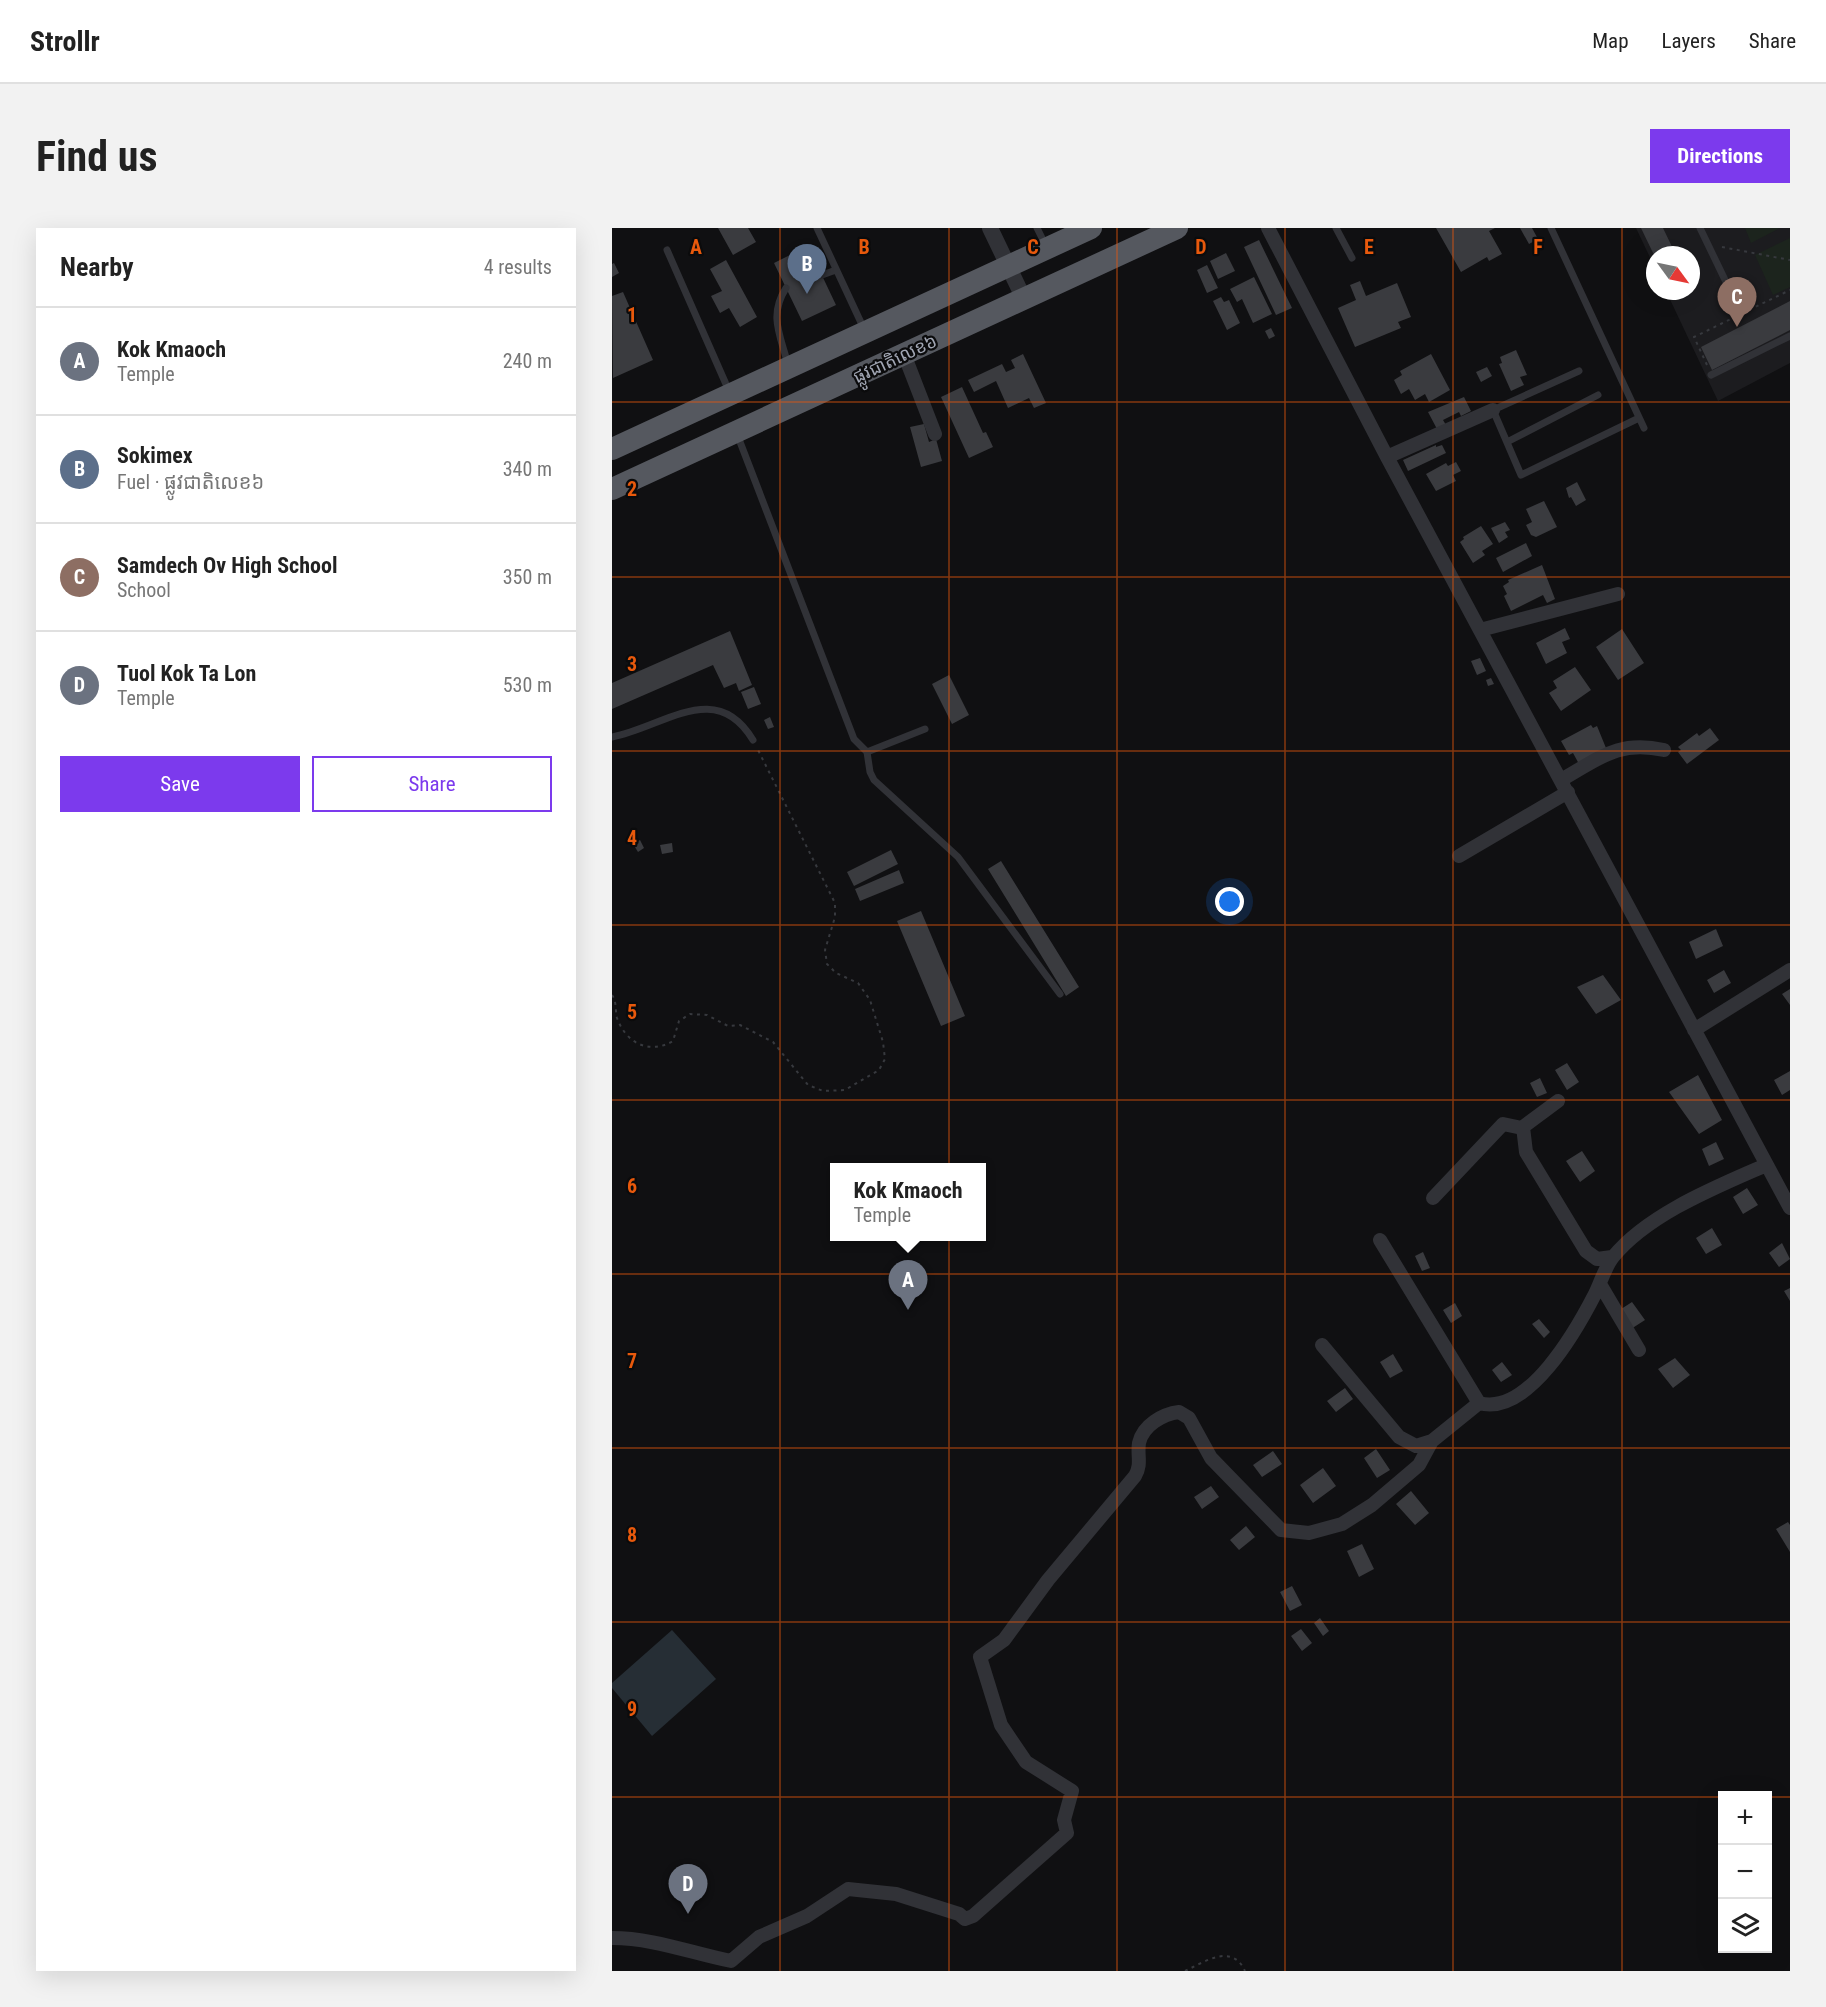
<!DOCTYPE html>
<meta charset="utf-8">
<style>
body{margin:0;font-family:"Roboto Condensed","Noto Sans Khmer",sans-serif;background:#f2f2f2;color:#222}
.controls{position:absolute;right:18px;bottom:18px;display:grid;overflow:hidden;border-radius:0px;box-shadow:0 6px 24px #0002}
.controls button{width:54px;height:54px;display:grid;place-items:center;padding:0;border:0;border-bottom:2px solid #e0e0e0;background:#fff;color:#222;font:30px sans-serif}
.compass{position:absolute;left:1034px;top:18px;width:54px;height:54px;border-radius:50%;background:#fff;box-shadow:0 6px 24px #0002;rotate:123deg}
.you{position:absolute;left:618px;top:674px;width:21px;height:21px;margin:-15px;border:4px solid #fff;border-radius:50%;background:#1a73e8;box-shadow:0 0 0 9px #1a73e833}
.badge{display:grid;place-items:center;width:39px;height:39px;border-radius:50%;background:#7c3aed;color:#fff;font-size:20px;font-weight:700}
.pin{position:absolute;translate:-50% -50px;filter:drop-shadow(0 2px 3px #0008)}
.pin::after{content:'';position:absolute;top:32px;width:21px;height:18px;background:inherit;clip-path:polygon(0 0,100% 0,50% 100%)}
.popup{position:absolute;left:218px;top:935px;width:156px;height:78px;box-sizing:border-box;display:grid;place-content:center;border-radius:0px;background:#fff;filter:drop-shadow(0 2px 4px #0005);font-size:20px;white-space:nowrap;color:#767676}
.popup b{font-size:22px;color:#222}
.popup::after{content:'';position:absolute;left:50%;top:100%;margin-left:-12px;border:12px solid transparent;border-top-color:#fff}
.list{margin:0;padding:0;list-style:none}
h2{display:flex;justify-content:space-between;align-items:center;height:78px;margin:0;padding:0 24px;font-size:26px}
h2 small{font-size:20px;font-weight:400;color:#767676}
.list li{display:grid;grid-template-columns:39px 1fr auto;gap:18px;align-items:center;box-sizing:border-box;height:108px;padding:0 24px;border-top:2px solid #e0e0e0}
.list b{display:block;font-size:22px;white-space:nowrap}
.list p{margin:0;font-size:20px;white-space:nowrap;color:#767676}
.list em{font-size:20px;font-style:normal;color:#767676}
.actions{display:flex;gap:12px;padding:18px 24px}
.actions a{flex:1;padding:14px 0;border:2px solid #7c3aed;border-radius:0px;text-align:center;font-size:21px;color:#7c3aed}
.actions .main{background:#7c3aed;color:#fff}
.icon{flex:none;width:33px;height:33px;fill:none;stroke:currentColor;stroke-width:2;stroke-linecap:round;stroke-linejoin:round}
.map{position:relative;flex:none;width:1178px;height:1743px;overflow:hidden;border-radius:0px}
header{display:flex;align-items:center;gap:36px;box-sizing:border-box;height:84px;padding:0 30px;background:#fff;border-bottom:2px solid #e0e0e0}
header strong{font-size:28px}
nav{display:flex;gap:33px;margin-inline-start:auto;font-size:21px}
.intro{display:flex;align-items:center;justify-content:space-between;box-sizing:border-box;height:144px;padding:0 36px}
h1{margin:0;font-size:42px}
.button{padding:15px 27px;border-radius:0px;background:#7c3aed;color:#fff;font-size:21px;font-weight:700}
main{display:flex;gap:36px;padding:0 36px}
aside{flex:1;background:#fff;border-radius:0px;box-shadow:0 6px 24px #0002}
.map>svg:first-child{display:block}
</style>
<header>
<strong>Strollr</strong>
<nav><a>Map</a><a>Layers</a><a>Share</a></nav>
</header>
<div class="intro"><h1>Find us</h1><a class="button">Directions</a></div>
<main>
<aside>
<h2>Nearby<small>4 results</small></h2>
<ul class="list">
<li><span class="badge" style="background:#6b7280">A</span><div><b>Kok Kmaoch</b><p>Temple</p></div><em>240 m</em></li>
<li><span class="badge" style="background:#5c6f8a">B</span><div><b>Sokimex</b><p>Fuel · ផ្លូវជាតិលេខ៦</p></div><em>340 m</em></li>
<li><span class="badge" style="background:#8d6e63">C</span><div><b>Samdech Ov High School</b><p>School</p></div><em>350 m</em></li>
<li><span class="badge" style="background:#6b7280">D</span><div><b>Tuol Kok Ta Lon</b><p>Temple</p></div><em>530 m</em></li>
</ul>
<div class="actions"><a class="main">Save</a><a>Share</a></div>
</aside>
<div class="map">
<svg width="1178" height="1743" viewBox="0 0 1178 1743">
<rect width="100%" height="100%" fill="#101012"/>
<path fill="#1c1c1f" d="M 1024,0 L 1178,0 L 1178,135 L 1106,173 L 1054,63 L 1079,63 L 1079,27 L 1043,27 L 1043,40 Z"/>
<path fill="#1c241d" d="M 1133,0 L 1168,0 L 1139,15 Z
M 1178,10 L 1178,59 L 1161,67 L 1143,27 Z"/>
<path fill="#262e35" d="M 60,1402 L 104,1451 L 40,1508 L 0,1460 L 0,1455 Z"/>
<path fill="#3a3b3f" d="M 106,0 L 136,0 L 144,14 L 121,27 Z
M 824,0 L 883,0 L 877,3 L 890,26 L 877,33 L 875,29 L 849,44 Z
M 908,0 L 920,0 L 926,11 L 917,16 Z
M 1029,0 L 1051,0 L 1064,27 L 1042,27 Z
M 647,12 L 680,80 L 664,87 L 632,19 Z
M 196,18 L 224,77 L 190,93 L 162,35 Z
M 614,25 L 623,43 L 606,51 L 598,33 Z
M 114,32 L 145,89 L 128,99 L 117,80 L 108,85 L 99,68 L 110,63 L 98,41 Z
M 2,35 L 7,45 L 0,49 L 0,36 Z
M 595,37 L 606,60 L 595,65 L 585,42 Z
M 642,49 L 660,86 L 641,95 L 630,71 L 625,74 L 618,61 Z
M 748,53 L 754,68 L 785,55 L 799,89 L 786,94 L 789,100 L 743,119 L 726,80 L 744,72 L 738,57 Z
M 11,64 L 41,132 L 1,150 L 0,68 Z
M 609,69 L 612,74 L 617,72 L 628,95 L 615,102 L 601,73 Z
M 1178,73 L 1178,102 L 1100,142 L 1089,119 Z
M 659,100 L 663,108 L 657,111 L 653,103 Z
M 904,122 L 915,147 L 908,149 L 912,157 L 899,163 L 887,136 L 890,135 L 888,129 Z
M 411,126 L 434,175 L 422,180 L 417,170 L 396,180 L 384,153 L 362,164 L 356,152 L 390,136 L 394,144 L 403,140 L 399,132 Z
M 819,126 L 838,162 L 817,174 L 813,166 L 803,172 L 797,161 L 789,166 L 782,152 L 790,147 L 788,143 Z
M 875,139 L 880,148 L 869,154 L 864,144 Z
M 350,159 L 371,205 L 374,204 L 381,219 L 357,230 L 329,169 Z
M 852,169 L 859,183 L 849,188 L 847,184 L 831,192 L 834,197 L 825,201 L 816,184 Z
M 312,196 L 317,214 L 324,211 L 330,233 L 309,239 L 298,199 Z
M 824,217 L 824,219 L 830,217 L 834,225 L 796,243 L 791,232 Z
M 844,234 L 849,243 L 841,247 L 844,253 L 824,263 L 814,246 L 834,235 L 836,238 Z
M 965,254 L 974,272 L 964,278 L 959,269 L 957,270 L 954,260 Z
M 932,273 L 945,299 L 924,309 L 919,307 L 914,297 L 920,294 L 914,281 Z
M 893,294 L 898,302 L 893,304 L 896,309 L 887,315 L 879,300 Z
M 869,298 L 881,316 L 870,323 L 873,327 L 861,335 L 848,314 L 852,311 L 851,309 Z
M 914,315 L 920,328 L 891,344 L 884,330 Z
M 930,337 L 943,371 L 935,375 L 931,367 L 899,383 L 892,368 L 895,366 L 891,358 L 897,354 L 896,352 Z
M 953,400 L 958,411 L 950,414 L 955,425 L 934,436 L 924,415 Z
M 1010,401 L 1032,435 L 1006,452 L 984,419 Z
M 118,403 L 140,457 L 127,463 L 124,455 L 112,460 L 101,437 L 0,481 L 0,455 Z
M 868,430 L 874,443 L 865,447 L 859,433 Z
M 963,439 L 979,462 L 949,483 L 937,465 L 945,460 L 941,453 Z
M 337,447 L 357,487 L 340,496 L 320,456 Z
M 879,450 L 882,456 L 876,458 L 874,452 Z
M 142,459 L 149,476 L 136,481 L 129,464 Z
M 158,489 L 162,499 L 156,501 L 152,492 Z
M 979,497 L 981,500 L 985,498 L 994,520 L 967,536 L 961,525 L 957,527 L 949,513 Z
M 1098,500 L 1107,512 L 1075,536 L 1066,524 L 1069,522 L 1066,519 L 1085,505 L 1087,508 Z
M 28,612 L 32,620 L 26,624 L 21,616 Z
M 60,615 L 61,624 L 50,626 L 48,617 Z
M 279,622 L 286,636 L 242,658 L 235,644 Z
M 389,633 L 467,759 L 454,768 L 376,641 Z
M 287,642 L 292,655 L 248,673 L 243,661 Z
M 309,683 L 353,788 L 329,798 L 285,693 Z
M 1104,701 L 1111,718 L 1084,731 L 1077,714 Z
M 1112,742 L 1119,755 L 1102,765 L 1095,752 Z
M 991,747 L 1009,772 L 984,786 L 965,759 Z
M 1178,761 L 1178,777 L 1170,766 Z
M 955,835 L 967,854 L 955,862 L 943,842 Z
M 1178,843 L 1178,862 L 1170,867 L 1162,852 Z
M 1086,847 L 1110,892 L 1087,906 L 1057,864 Z
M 928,850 L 935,865 L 925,869 L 918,855 Z
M 1104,914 L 1112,931 L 1097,938 L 1090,921 Z
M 970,923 L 983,943 L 968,954 L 954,933 Z
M 1135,960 L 1146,977 L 1131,986 L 1121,969 Z
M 1100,1000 L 1110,1017 L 1094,1026 L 1084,1010 Z
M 1170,1015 L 1178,1031 L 1167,1039 L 1157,1025 Z
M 811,1024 L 818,1040 L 810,1043 L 803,1028 Z
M 1178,1060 L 1178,1073 L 1172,1063 Z
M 1020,1074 L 1033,1092 L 1019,1101 L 1006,1083 Z
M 843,1075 L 850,1088 L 839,1095 L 831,1082 Z
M 927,1091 L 938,1104 L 932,1110 L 920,1096 Z
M 781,1126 L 791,1143 L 778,1150 L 768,1134 Z
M 1063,1130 L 1078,1147 L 1061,1160 L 1046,1141 Z
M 890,1134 L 900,1147 L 889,1154 L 880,1142 Z
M 733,1160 L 741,1171 L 724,1184 L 715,1173 Z
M 764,1221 L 778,1242 L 765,1250 L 752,1230 Z
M 661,1223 L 670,1236 L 650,1249 L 641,1237 Z
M 711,1240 L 724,1258 L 701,1275 L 688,1257 Z
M 599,1258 L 607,1269 L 590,1281 L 582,1269 Z
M 799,1263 L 817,1285 L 803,1297 L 784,1276 Z
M 1176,1294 L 1178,1297 L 1178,1324 L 1164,1301 Z
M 634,1298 L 643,1309 L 627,1322 L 618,1312 Z
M 750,1316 L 762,1341 L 747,1349 L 735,1323 Z
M 680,1358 L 690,1377 L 678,1383 L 668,1364 Z
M 708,1390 L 717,1403 L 711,1408 L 702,1395 Z
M 689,1401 L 700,1415 L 690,1423 L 679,1408 Z"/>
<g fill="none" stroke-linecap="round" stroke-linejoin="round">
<path stroke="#37393e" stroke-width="2" stroke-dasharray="3 4.5" stroke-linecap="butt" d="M 1110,19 L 1178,32
M 1137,82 L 1178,62
M 1095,137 L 1082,109 L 1121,90
M 0,767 C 5,774 3,782 5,790 C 14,815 37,827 61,813 L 67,793 L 78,786 L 95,787 L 116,798 L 128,797 L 161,814 L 196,857 L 211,863 L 233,862 L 267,842 L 273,831 L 271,814 L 258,772 L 246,755 L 224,745 L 215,736 L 213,722 L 223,689 L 223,675 L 145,520
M 573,1743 C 594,1733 620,1715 633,1743"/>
<path stroke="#313237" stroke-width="7" d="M 205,0 L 252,101
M 425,0 L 434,18
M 724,0 L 740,30
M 939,0 L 1032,200
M 1088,0 L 1128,83
M 55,22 L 117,163
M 210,47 L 224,42
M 174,60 C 156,88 169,108 176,137
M 967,143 L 881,182 L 909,247 L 1027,190
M 1099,147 L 1178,108
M 125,206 L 242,511 L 255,524 L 313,501
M 895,214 L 986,167
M 0,509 C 52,499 104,450 141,512
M 255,524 L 258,544 L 262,552 L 346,629 L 448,766"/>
<path stroke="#313237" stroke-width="14" d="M 656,0 L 775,229 L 1178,980
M 292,126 L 323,206
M 775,229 L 881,182
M 868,402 L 1006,366
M 949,552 C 988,530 1006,512 1052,522
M 847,628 L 956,564
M 1082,802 L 1178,742
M 946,873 L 911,899 L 914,924 L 974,1023 L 985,1031 L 1000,1029
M 821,970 L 891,896 L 910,900
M 768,1012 L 867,1175
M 988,1056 L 1027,1122
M 710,1117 L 787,1209 L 804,1218 L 820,1213
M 0,1710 C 41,1710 79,1725 119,1733 L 147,1709 L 195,1688 L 236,1661 L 284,1666 L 347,1686 L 353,1691 L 361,1688 L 455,1605 L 452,1592 L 460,1563 L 414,1534 L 389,1497 L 368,1429 L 392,1412 L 436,1352 L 523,1248 C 530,1236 525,1228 527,1215 C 531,1197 551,1186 567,1184 L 577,1190 L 599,1230 L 669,1302 L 697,1305 L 730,1296 L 760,1277 L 807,1237 L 820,1213 L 867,1175 C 916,1189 965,1101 983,1066 C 989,1054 993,1039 1001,1029 C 1036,986 1104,959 1154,937"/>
<path stroke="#313237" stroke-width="16" d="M 378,0 L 412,71"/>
<path stroke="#55585f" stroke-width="22" d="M 0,221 L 479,0
M 0,261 L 565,0"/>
</g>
<path fill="none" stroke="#e8590c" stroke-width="1.5" stroke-opacity="0.55" d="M 168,0 L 168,1743M 337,0 L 337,1743M 505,0 L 505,1743M 673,0 L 673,1743M 841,0 L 841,1743M 1010,0 L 1010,1743M 0,174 L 1178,174M 0,349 L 1178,349M 0,523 L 1178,523M 0,697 L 1178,697M 0,872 L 1178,872M 0,1046 L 1178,1046M 0,1220 L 1178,1220M 0,1394 L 1178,1394M 0,1569 L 1110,1569M 1156,1569 L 1178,1569"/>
<g text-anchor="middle" stroke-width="4.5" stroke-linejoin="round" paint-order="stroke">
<g font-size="18" fill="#a1a6b3" stroke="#0b0b0c">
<text transform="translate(283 131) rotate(-25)" y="6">ផ្លូវជាតិលេខ៦</text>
</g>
</g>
<g font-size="20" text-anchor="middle" font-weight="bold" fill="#e8590c" stroke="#0b0b0c" stroke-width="4.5" stroke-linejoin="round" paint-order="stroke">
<text x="84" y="26">A</text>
<text x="252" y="26">B</text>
<text x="421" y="26">C</text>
<text x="589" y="26">D</text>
<text x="757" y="26">E</text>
<text x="926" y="26">F</text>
<text x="20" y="94">1</text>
<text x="20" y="268">2</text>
<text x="20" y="443">3</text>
<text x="20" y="617">4</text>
<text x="20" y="791">5</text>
<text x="20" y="965">6</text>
<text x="20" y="1140">7</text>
<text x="20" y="1314">8</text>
<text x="20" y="1488">9</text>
</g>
</svg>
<div class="controls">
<button>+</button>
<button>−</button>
<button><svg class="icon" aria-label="layers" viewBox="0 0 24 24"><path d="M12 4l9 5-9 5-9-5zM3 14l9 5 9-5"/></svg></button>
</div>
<svg class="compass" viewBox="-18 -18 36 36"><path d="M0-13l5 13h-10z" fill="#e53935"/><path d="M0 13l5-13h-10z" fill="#767676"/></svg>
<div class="you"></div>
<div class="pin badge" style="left:296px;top:1082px;background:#6b7280">A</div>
<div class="popup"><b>Kok Kmaoch</b>Temple</div>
<div class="pin badge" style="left:195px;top:66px;background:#5c6f8a">B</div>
<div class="pin badge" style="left:1125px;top:99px;background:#8d6e63">C</div>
<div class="pin badge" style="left:76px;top:1686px;background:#6b7280">D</div>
</div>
</main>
